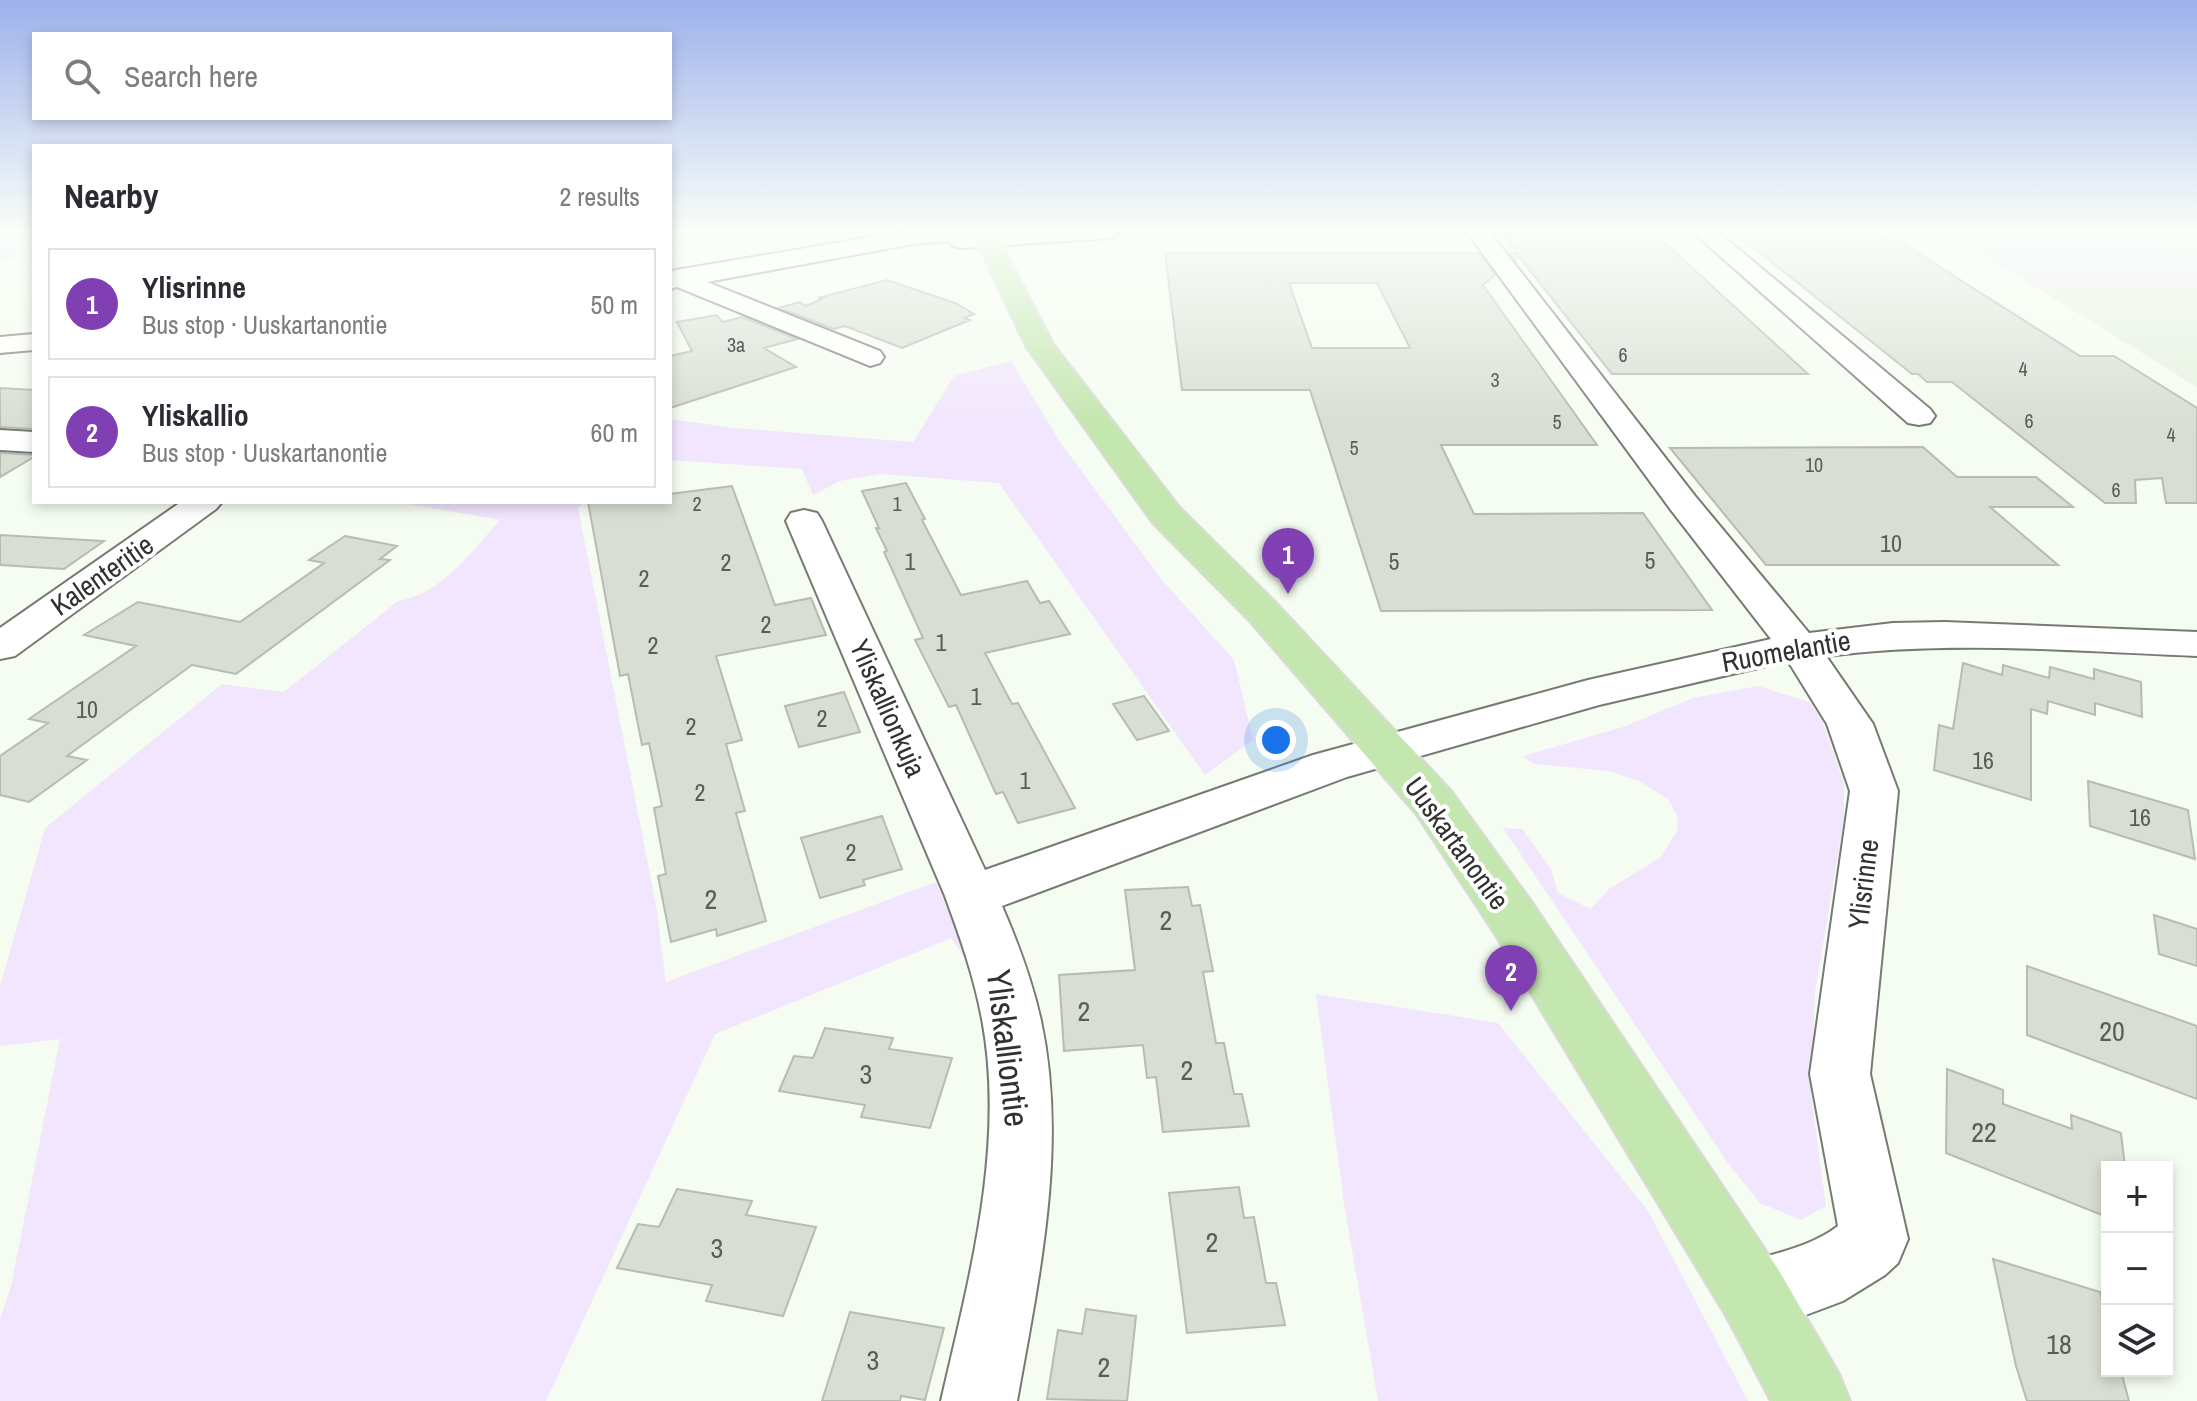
<!DOCTYPE html>
<meta charset="utf-8">
<style>
body{margin:0;font-family:"Archivo Narrow",sans-serif;background:#f7f7f7;color:#2b2b33}
.controls{position:absolute;right:24px;bottom:24px;display:grid;overflow:hidden;border-radius:0px;box-shadow:0 4px 12px #0003}
.controls button{width:72px;height:72px;display:grid;place-items:center;padding:0;border:0;border-bottom:2px solid #e1e1e2;background:#fff;color:#2b2b33;font:40px sans-serif}
.you{position:absolute;left:1276px;top:740px;width:28px;height:28px;margin:-20px;border:6px solid #fff;border-radius:50%;background:#1a73e8;box-shadow:0 0 0 12px #1a73e833}
.badge{display:grid;place-items:center;width:52px;height:52px;border-radius:50%;background:#813fb4;color:#fff;font-size:26px;font-weight:700}
.pin{position:absolute;translate:-50% -66px;filter:drop-shadow(0 2px 4px #0008)}
.pin::after{content:'';position:absolute;top:42px;width:28px;height:24px;background:inherit;clip-path:polygon(0 0,100% 0,50% 100%)}
.list{margin:0;padding:0;list-style:none}
h2{display:flex;justify-content:space-between;align-items:center;height:104px;margin:0;padding:0 32px;font-size:34px}
h2 small{font-size:26px;font-weight:400;color:#7c7c81}
.list li{display:grid;grid-template-columns:52px 1fr auto;gap:24px;align-items:center;box-sizing:border-box;height:112px;margin:0 16px 16px;padding:0 16px;border:2px solid #e1e1e2;border-radius:0px}
.list b{display:block;font-size:30px;white-space:nowrap}
.list p{margin:0;font-size:26px;white-space:nowrap;color:#7c7c81}
.list em{font-size:26px;font-style:normal;color:#7c7c81}
.icon{flex:none;width:44px;height:44px;fill:none;stroke:currentColor;stroke-width:2;stroke-linecap:round;stroke-linejoin:round}
.map{position:relative;flex:none;width:2197px;height:1401px;overflow:hidden}
.search{position:absolute;background:#fff;box-shadow:0 4px 12px #0003;left:32px;top:32px;width:640px;height:88px;display:flex;align-items:center;gap:20px;box-sizing:border-box;padding:0 28px;border-radius:0px;color:#7c7c81;font-size:30px}
.panel{position:absolute;background:#fff;box-shadow:0 4px 12px #0003;left:32px;top:144px;width:640px;height:360px;border-radius:0px}
.map>svg:first-child{display:block}
</style>
<div class="map">
<svg width="2197" height="1401" viewBox="0 0 2197 1401">
<rect width="100%" height="100%" fill="#f5fcf1"/>
<path fill="#e6f1e0" d="M 1945,231 L 2197,231 L 2197,387 L 2184,379 Z"/>
<path fill="#f1e6fd" d="M 0,231 L 34,231 L 34,244 L 16,259 L 0,260 Z
M 1949,231 L 2144,231 L 2197,257 L 2197,285 L 2038,285 Z
M 1011,361 L 1060,442 L 1162,580 L 1234,660 L 1253,740 L 1205,775 L 999,483 L 880,474 L 840,481 L 813,495 L 802,469 L 670,460 L 670,419 L 734,428 L 913,442 L 954,376 Z
M 397,502 L 585,502 L 578,508 L 656,905 L 666,982 L 936,882 L 973,970 L 951,938 L 715,1034 L 546,1401 L 0,1401 L 0,1319 L 11,1286 L 60,1039 L 0,1046 L 0,987 L 45,828 L 222,684 L 284,692 L 398,601 C 442,594 471,552 500,520 Z
M 1758,686 L 1810,702 L 1822,721 L 1844,783 L 1844,818 L 1815,992 L 1811,1095 L 1826,1206 L 1801,1220 L 1760,1203 L 1728,1163 L 1503,828 L 1522,829 L 1551,869 L 1558,893 L 1591,909 L 1609,889 L 1661,857 L 1677,831 L 1678,817 L 1668,799 L 1639,781 L 1609,771 L 1534,764 L 1523,756 L 1623,727 L 1693,698 Z
M 1316,994 L 1498,1023 L 1648,1211 L 1748,1401 L 1378,1401 L 1344,1203 Z"/>
<path fill="#d8ded4" stroke="#b5bcb2" stroke-width="2" fill-rule="evenodd" d="M 1503,235 L 1643,235 L 1650,242 L 1664,242 L 1808,374 L 1612,374 L 1519,257 L 1515,260 L 1510,253 L 1518,253 Z
M 1880,235 L 1889,241 L 1899,241 L 2080,356 L 2114,356 L 2197,408 L 2197,503 L 2166,503 L 2162,478 L 2135,480 L 2136,503 L 2105,503 L 1952,382 L 1927,382 L 1918,374 L 1912,374 L 1739,236 Z
M 1165,253 L 1479,253 L 1495,275 L 1483,285 L 1597,445 L 1441,445 L 1474,514 L 1643,513 L 1712,610 L 1381,611 L 1310,390 L 1182,390 ZM 1289,283 L 1377,283 L 1410,348 L 1312,348 Z
M 887,280 L 955,303 L 974,314 L 964,318 L 970,320 L 902,348 L 845,326 L 834,329 L 779,308 L 800,302 L 806,306 L 822,299 L 818,298 Z
M 717,315 L 722,322 L 742,317 L 797,339 L 764,348 L 796,367 L 670,408 L 670,356 L 692,351 L 677,322 Z
M 0,388 L 34,390 L 34,429 L 0,427 Z
M 1923,447 L 1957,477 L 2036,477 L 2073,507 L 1990,507 L 2058,565 L 1766,565 L 1670,448 Z
M 0,453 L 34,455 L 34,457 L 0,477 Z
M 906,483 L 925,519 L 922,520 L 961,595 L 1027,581 L 1040,603 L 1049,601 L 1070,634 L 985,653 L 1012,704 L 1018,703 L 1075,808 L 1018,823 L 1003,792 L 996,794 L 956,705 L 949,707 L 915,640 L 923,638 L 884,552 L 887,551 L 876,528 L 879,528 L 862,491 Z
M 732,486 L 775,605 L 811,598 L 826,635 L 716,656 L 742,740 L 726,744 L 745,811 L 736,813 L 766,921 L 717,936 L 716,929 L 671,942 L 658,876 L 666,874 L 654,808 L 662,806 L 649,743 L 642,745 L 628,674 L 620,676 L 588,502 L 670,502 L 670,494 Z
M 0,535 L 104,541 L 64,569 L 0,565 Z
M 345,536 L 397,546 L 380,559 L 390,560 L 236,674 L 192,665 L 67,756 L 87,760 L 29,802 L 0,795 L 0,756 L 48,723 L 29,719 L 136,646 L 84,635 L 138,602 L 240,622 L 324,563 L 309,560 Z
M 1963,663 L 2002,675 L 2003,665 L 2049,678 L 2050,667 L 2094,679 L 2094,669 L 2141,682 L 2142,717 L 2095,703 L 2095,715 L 2048,701 L 2047,714 L 2031,709 L 2031,800 L 1934,770 L 1939,725 L 1953,729 Z
M 844,692 L 860,732 L 799,747 L 785,706 Z
M 1144,696 L 1169,731 L 1137,740 L 1113,704 Z
M 2088,781 L 2188,810 L 2195,859 L 2090,826 Z
M 882,816 L 902,869 L 863,880 L 865,885 L 820,898 L 801,838 Z
M 1188,887 L 1192,906 L 1200,905 L 1213,971 L 1203,972 L 1216,1043 L 1224,1043 L 1234,1094 L 1242,1094 L 1249,1126 L 1163,1132 L 1156,1077 L 1147,1078 L 1143,1045 L 1064,1051 L 1059,975 L 1135,970 L 1125,890 Z
M 2154,915 L 2197,929 L 2197,966 L 2159,954 Z
M 2027,966 L 2197,1026 L 2197,1099 L 2027,1035 Z
M 825,1028 L 893,1038 L 889,1049 L 952,1058 L 930,1128 L 861,1117 L 865,1105 L 779,1091 L 794,1056 L 813,1058 Z
M 1947,1069 L 2003,1090 L 2003,1104 L 2072,1129 L 2071,1115 L 2121,1133 L 2125,1167 L 2107,1167 L 2107,1217 L 1946,1153 Z
M 1239,1187 L 1244,1218 L 1254,1217 L 1266,1283 L 1276,1283 L 1285,1325 L 1187,1333 L 1169,1193 Z
M 677,1189 L 752,1201 L 746,1215 L 816,1227 L 783,1316 L 706,1301 L 712,1285 L 617,1268 L 638,1224 L 659,1227 Z
M 1993,1259 L 2100,1292 L 2107,1318 L 2107,1371 L 2121,1371 L 2129,1401 L 2027,1401 L 2016,1366 Z
M 1086,1309 L 1136,1316 L 1127,1401 L 1047,1399 L 1058,1330 L 1082,1334 Z
M 850,1312 L 944,1328 L 925,1400 L 901,1396 L 900,1401 L 822,1401 Z"/>
<g fill="none" stroke-linecap="round" stroke-linejoin="round">
<defs>
<path id="minor" d="M 907,231 L 1123,231 L 1112,238 L 961,248 L 953,246 L 949,241 L 913,244 L 707,282 L 880,351 L 884,357 L 880,363 L 870,366 L 677,287 L 670,289 L 670,272 L 676,270 Z
M 1466,231 L 1489,231 L 1695,496 L 1809,633 L 1893,623 L 1945,622 L 2197,632 L 2197,656 C 2073,651 1950,640 1826,656 L 1873,724 L 1898,791 L 1870,1074 L 1908,1239 L 1898,1263 L 1885,1275 L 1843,1301 L 1803,1316 L 1753,1329 L 1728,1319 L 1718,1294 L 1728,1269 C 1765,1254 1805,1251 1838,1226 L 1810,1074 L 1850,791 L 1827,724 L 1788,661 L 1599,705 L 1347,777 L 1002,906 C 1018,943 1032,980 1041,1021 C 1068,1146 1039,1277 1017,1401 L 941,1401 C 969,1279 1006,1145 982,1019 C 974,976 960,937 945,896 L 786,521 L 791,513 L 804,510 L 817,513 L 822,521 L 985,870 L 1313,755 L 1588,680 L 1771,639 L 1671,510 Z
M 1692,231 L 1717,231 L 1930,409 L 1935,416 L 1930,423 L 1919,425 L 1908,423 Z
M 34,334 L 34,350 L 0,353 L 0,337 Z
M 0,430 L 34,432 L 34,452 L 0,450 Z
M 181,502 L 222,502 L 216,509 L 15,656 L 0,659 L 0,628 Z"/>
<path id="major" d="M 972,231 L 995,231 L 1053,344 L 1179,507 L 1277,604 L 1451,791 L 1533,904 L 1778,1269 L 1839,1374 L 1850,1401 L 1771,1401 L 1728,1319 L 1495,934 L 1417,815 L 1249,620 L 1153,523 L 1026,346 Z"/>
</defs>
<use href="#minor" stroke="#757b72" stroke-width="4"/>
<use href="#major" stroke="#dadad9" stroke-width="4"/>
<use href="#minor" fill="#fff" fill-rule="evenodd"/>
<use href="#major" fill="#c4e6af" fill-rule="evenodd"/>
</g>
<linearGradient id="sky" x2="0" y2="1"><stop stop-color="#9db1eb"/><stop offset="0.54" stop-color="#fafef9"/><stop offset="1" stop-color="#fafef9" stop-opacity="0"/></linearGradient>
<rect width="2197" height="427" fill="url(#sky)"/>
<g text-anchor="middle" stroke-width="8" stroke-linejoin="round" paint-order="stroke">
<g font-size="20" fill="#595d58">
<text x="736" y="352">3a</text>
<text x="1623" y="362">6</text>
<text x="2023" y="376">4</text>
<text x="1495" y="387">3</text>
<text x="2029" y="428">6</text>
<text x="1557" y="429">5</text>
<text x="2171" y="442">4</text>
<text x="1354" y="455">5</text>
<text x="1814" y="472">10</text>
<text x="2116" y="497">6</text>
<text x="697" y="511">2</text>
<text x="897" y="511">1</text>
</g>
<g font-size="24" fill="#595d58">
<text x="1891" y="552">10</text>
<text x="1650" y="569">5</text>
<text x="910" y="570">1</text>
<text x="1394" y="570">5</text>
<text x="726" y="571">2</text>
<text x="644" y="587">2</text>
<text x="766" y="633">2</text>
<text x="941" y="651">1</text>
<text x="653" y="654">2</text>
<text x="976" y="705">1</text>
<text x="87" y="718">10</text>
<text x="822" y="727">2</text>
<text x="691" y="735">2</text>
<text x="1983" y="769">16</text>
<text x="1025" y="789">1</text>
<text x="700" y="801">2</text>
<text x="2140" y="826">16</text>
<text x="851" y="861">2</text>
</g>
<g font-size="28" fill="#2f322e" stroke="#fff">
<text transform="translate(102 575) rotate(-35)" y="10">Kalenteritie</text>
<text transform="translate(1786 651) rotate(-10)" y="10">Ruomelantie</text>
<text transform="translate(888 708) rotate(66)" y="10">Yliskallionkuja</text>
<text transform="translate(1457 843) rotate(54)" y="10">Uuskartanontie</text>
<text transform="translate(1863 884) rotate(-83)" y="10">Ylisrinne</text>
</g>
<g font-size="28" fill="#595d58">
<text x="711" y="909">2</text>
<text x="1166" y="930">2</text>
<text x="1084" y="1021">2</text>
<text x="2112" y="1041">20</text>
<text x="1187" y="1080">2</text>
<text x="866" y="1084">3</text>
<text x="1984" y="1142">22</text>
<text x="1212" y="1252">2</text>
<text x="717" y="1258">3</text>
<text x="2059" y="1354">18</text>
<text x="873" y="1370">3</text>
<text x="1104" y="1377">2</text>
</g>
<g font-size="34" fill="#2f322e" stroke="#fff">
<text transform="translate(1008 1048) rotate(83)" y="12">Yliskalliontie</text>
</g>
</g>
</svg>
<div class="controls">
<button>+</button>
<button>−</button>
<button><svg class="icon" aria-label="layers" viewBox="0 0 24 24"><path d="M12 4l9 5-9 5-9-5zM3 14l9 5 9-5"/></svg></button>
</div>
<div class="you"></div>
<div class="pin badge" style="left:1288px;top:594px">1</div>
<div class="pin badge" style="left:1511px;top:1011px">2</div>
<div class="search"><svg class="icon" aria-label="search" viewBox="0 0 24 24"><circle cx="10" cy="10" r="6"/><path d="M15 15l6 6"/></svg>Search here</div>
<section class="panel">
<h2>Nearby<small>2 results</small></h2>
<ul class="list">
<li><span class="badge">1</span><div><b>Ylisrinne</b><p>Bus stop · Uuskartanontie</p></div><em>50 m</em></li>
<li><span class="badge">2</span><div><b>Yliskallio</b><p>Bus stop · Uuskartanontie</p></div><em>60 m</em></li>
</ul>
</section>
</div>
